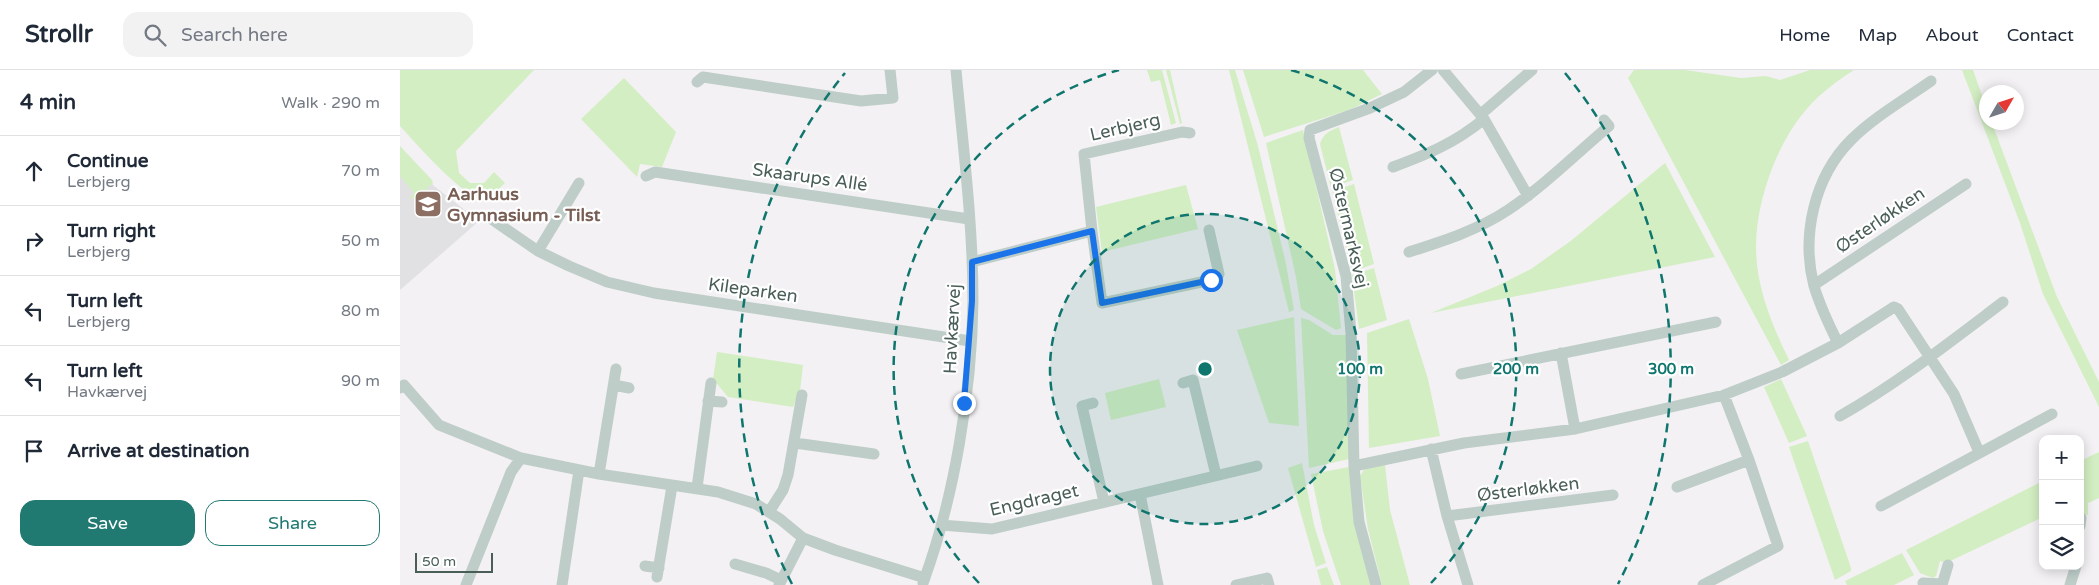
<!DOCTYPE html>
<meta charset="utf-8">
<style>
body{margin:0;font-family:"Varela Round",sans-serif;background:#f2f2f3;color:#1f2937}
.controls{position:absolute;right:15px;bottom:15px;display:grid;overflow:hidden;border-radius:10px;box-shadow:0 2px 12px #0003}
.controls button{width:45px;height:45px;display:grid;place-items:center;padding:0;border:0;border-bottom:1px solid #e0e1e3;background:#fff;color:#1f2937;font:25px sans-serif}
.compass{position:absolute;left:1579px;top:15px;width:45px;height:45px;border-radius:50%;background:#fff;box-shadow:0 2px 12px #0003;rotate:51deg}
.scale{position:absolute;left:15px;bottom:12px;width:78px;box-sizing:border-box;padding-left:5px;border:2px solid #4a5e58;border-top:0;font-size:14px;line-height:18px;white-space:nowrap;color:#4a5e58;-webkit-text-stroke:4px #fff;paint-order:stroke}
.stop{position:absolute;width:15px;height:15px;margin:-11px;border:4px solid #1a73e8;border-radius:50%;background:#fff}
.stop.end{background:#1a73e8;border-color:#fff;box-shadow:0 1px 5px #0008}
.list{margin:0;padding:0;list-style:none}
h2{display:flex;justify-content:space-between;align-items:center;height:65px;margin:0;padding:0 20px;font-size:21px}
h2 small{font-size:16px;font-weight:400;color:#747a83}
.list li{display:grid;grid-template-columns:32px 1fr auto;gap:15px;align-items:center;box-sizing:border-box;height:70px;padding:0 20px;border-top:1px solid #e0e1e3}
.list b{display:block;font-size:19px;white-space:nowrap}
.list p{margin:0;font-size:16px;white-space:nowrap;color:#747a83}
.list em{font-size:16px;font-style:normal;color:#747a83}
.actions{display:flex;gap:10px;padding:15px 20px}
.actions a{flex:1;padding:11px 0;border:1px solid #217a72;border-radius:15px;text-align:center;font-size:18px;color:#217a72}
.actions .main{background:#217a72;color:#fff}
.icon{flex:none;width:28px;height:28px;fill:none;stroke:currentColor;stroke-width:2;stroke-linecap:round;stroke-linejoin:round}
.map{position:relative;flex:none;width:1699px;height:515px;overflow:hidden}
header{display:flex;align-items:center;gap:30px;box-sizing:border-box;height:70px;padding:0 25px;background:#fff;border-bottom:1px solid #e0e1e3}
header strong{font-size:24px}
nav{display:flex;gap:28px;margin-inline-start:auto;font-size:18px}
.search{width:350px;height:45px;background:#f2f2f3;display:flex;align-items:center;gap:12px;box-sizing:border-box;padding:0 18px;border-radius:15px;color:#747a83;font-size:19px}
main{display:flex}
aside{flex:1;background:#fff}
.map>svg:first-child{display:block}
</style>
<header>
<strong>Strollr</strong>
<div class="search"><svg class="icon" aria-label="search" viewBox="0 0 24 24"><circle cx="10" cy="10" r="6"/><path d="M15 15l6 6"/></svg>Search here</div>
<nav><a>Home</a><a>Map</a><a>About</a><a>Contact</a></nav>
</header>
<main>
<aside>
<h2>4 min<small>Walk · 290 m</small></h2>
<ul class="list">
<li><svg class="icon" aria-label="ahead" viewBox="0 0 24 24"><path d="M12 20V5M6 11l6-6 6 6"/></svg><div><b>Continue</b><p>Lerbjerg</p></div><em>70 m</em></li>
<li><svg class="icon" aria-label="right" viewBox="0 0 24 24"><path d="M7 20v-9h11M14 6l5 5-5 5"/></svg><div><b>Turn right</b><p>Lerbjerg</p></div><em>50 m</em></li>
<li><svg class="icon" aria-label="left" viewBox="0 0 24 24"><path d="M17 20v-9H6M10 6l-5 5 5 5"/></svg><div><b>Turn left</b><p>Lerbjerg</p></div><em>80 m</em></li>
<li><svg class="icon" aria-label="left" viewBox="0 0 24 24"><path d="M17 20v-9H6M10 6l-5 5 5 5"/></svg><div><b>Turn left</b><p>Havkærvej</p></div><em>90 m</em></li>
<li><svg class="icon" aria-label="arrive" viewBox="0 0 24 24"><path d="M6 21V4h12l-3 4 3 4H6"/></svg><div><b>Arrive at destination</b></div></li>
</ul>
<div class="actions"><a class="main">Save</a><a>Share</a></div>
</aside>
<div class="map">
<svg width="1699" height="515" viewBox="0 0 1699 515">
<rect width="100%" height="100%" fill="#f3f1f3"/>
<path fill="#e1e0e2" d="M 0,80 L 34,116 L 79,151 L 0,220 Z"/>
<path fill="#d3eec3" d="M 0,0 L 134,0 L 56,81 L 59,103 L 70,113 L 84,113 L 94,102 L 105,113 L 85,132 C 55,119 23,81 0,56 Z
M 747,0 L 762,0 L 776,53 L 771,55 L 760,10 L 751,12 Z
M 766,0 L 770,0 L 782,53 L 780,54 Z
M 829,0 L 835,0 L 858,76 L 886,194 L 894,240 L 889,242 Z
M 843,0 L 963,0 L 982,24 L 949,40 L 864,67 Z
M 1234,0 L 1285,0 L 1341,8 L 1366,6 L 1380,10 L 1410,0 L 1454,0 C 1441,8 1428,18 1417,28 C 1380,63 1356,127 1356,177 C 1356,217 1372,255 1389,290 L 1381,295 L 1228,8 Z
M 1562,0 L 1573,0 L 1586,37 L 1586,52 L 1592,53 L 1657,227 L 1699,312 L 1699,337 L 1643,224 L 1620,153 Z
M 224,8 L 276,62 L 262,97 L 240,94 L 237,107 L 181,49 Z
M 939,57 L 953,110 L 931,118 L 920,74 C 923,64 929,61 939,57 Z
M 903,60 L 935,199 L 941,258 L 936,260 L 901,239 L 896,207 L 866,73 Z
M 0,76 L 32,110 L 33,113 L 15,129 L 9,128 L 14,123 L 0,106 Z
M 1265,93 L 1315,187 L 1031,243 L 1097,216 L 1131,199 L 1172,170 Z
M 954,114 L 974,194 L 952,202 L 932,121 Z
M 786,115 L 798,159 L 702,182 L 696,137 Z
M 974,198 L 987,250 L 959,259 L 952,205 Z
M 894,247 L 899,356 L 869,353 L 837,260 Z
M 901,248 L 909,250 L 933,265 L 947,265 L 949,389 L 909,398 Z
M 1009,249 L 1028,309 L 1040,366 L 969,378 L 967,263 Z
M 317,282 L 403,295 L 400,321 L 393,337 L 328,327 L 313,309 Z
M 759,309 L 766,337 L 711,350 L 705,323 Z
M 1381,309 L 1407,366 L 1389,373 L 1364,317 Z
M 1408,371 L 1451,498 L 1451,501 L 1435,510 L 1389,377 Z
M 1699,382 L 1699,428 L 1688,433 L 1688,445 L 1680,444 L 1680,391 Z
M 902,393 L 914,455 L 926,493 L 916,497 L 888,398 Z
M 985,395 L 990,440 L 1010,515 L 982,515 L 968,459 L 960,406 L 965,398 Z
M 949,397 L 971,515 L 941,515 L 923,461 L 911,404 Z
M 1643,411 L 1643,447 L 1546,493 L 1540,491 L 1536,506 L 1533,508 L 1520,503 L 1506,480 Z
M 1502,483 L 1514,505 L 1494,515 L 1447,515 L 1445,511 Z
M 927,497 L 934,515 L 921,515 L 917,500 Z"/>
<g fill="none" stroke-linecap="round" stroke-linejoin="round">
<path stroke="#becdc8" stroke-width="11" d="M 1043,0 L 1084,49 L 1128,126
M 297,12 L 303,7 L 461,31 L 493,28 L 490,0
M 1081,44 L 1132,0
M 790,63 L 782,62 L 684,84 L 692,161 L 702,233 L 811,210 L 819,204 L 809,160
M 993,97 C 1028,84 1055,73 1084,49
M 246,106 L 255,102 L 569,149
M 90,148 L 138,181 L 169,196 L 207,212 L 254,223 L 570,271
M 138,181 L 179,113
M 1009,182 C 1043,171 1078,160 1108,140 C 1144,116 1176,84 1209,56 L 1204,50
M 572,192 L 692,161
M 1414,215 L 1566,114
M 1438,273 C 1429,255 1420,236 1414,216 C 1401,166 1414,107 1451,70 C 1474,47 1504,30 1531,11
M 1161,283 L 1175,359
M 1061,304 L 1316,252
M 783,313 L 793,310 L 816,405
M 214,315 L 229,318
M 0,318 L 4,315 L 39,355 L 121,388 L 199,404 L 318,422 L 356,434 L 380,449 L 403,468 L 435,480 L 525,508
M 308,331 L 322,332
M 693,333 L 682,336 L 704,432
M 1440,346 C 1498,313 1550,272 1603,232
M 395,373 L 474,384
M 1031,379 L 1047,446 L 1068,515
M 954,396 L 1064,373 L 1175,359 L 1324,325 L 1382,302 L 1438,273 L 1494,237 L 1498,239 L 1554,324 L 1579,382
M 199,404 L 216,299
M 1277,417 L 1349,390
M 297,418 L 311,313
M 740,424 L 758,515
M 1481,436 L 1652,344
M 369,442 L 383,420 L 388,405 L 402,325
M 1047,446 L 1213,425
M 541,455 L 592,459 L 857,396
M 1680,456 L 1681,448
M 335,494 L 366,503 L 381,510
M 245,496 L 259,498
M 257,507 L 272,416
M 523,513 C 554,429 572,321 573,231 C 573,154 563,76 556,0
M 1523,513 L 1542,514
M 66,515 L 111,402 L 121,388
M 162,515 L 179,400
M 379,515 L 403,468
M 836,515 L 867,508 L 869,515
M 976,515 L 959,452 L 954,396 L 951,263 L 946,206 L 909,68 L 910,60 L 970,38 L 1004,22 L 1032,0
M 1303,515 L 1378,476 L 1349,390 L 1324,325
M 1542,515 L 1548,495
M 1670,515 L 1676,496"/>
</g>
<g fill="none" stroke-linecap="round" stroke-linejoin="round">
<path stroke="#1a73e8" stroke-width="6" d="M 564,333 L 572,231 L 572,192 L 692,161 L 702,233 L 811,210"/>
</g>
<circle cx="805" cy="299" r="155" fill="#0f766e" fill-opacity=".12"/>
<g fill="none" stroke="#0f766e" stroke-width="2.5" stroke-dasharray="9 6">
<circle cx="805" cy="299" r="155"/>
<path d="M579 513A311 311 0 0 1 719 0M891 0A311 311 0 0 1 1031 513"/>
<path d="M392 514A466 466 0 0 1 445 3M1165 3A466 466 0 0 1 1218 514"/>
</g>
<defs>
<symbol id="school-square" viewBox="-11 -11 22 22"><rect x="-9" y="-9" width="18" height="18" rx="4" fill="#8d6e63" stroke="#fff"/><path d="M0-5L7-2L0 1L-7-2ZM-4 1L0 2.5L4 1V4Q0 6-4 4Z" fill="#fff"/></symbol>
</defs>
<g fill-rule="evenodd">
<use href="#school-square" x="12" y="118" width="32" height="32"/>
</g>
<g text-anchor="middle" stroke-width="4.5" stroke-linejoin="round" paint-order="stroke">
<g font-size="18" fill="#4a5e58" stroke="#fff">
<text transform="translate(725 57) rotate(-13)" y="6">Lerbjerg</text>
<text transform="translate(410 107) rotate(8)" y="6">Skaarups Allé</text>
<text transform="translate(1480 150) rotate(-34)" y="6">Østerløkken</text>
<text transform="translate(949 158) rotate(77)" y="6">Østermarksvej</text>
<text transform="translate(353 220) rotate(8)" y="6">Kileparken</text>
<text transform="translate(552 259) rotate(-87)" y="6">Havkærvej</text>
<text transform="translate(1128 419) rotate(-7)" y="6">Østerløkken</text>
<text transform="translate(634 430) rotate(-13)" y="6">Engdraget</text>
</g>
<g font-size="18" font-weight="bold" fill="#785e54" stroke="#fff" text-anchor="start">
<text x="47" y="130">Aarhuus<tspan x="47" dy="21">Gymnasium - Tilst</tspan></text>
</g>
</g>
<circle cx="805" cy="299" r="8" fill="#0f766e" stroke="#fff" stroke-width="2.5"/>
<g font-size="15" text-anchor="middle" font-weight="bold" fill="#0f766e" stroke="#fff" stroke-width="4.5" stroke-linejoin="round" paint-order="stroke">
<text x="960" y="304">100 m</text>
<text x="1116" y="304">200 m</text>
<text x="1271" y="304">300 m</text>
</g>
</svg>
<div class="controls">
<button>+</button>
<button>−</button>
<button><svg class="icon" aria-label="layers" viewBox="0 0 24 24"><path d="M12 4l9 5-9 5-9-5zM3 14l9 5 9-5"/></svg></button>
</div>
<svg class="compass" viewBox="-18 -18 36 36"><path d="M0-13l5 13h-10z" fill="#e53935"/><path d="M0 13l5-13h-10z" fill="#747a83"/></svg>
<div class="scale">50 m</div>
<div class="stop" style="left:811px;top:210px"></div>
<div class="stop end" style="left:564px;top:333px"></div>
</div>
</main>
